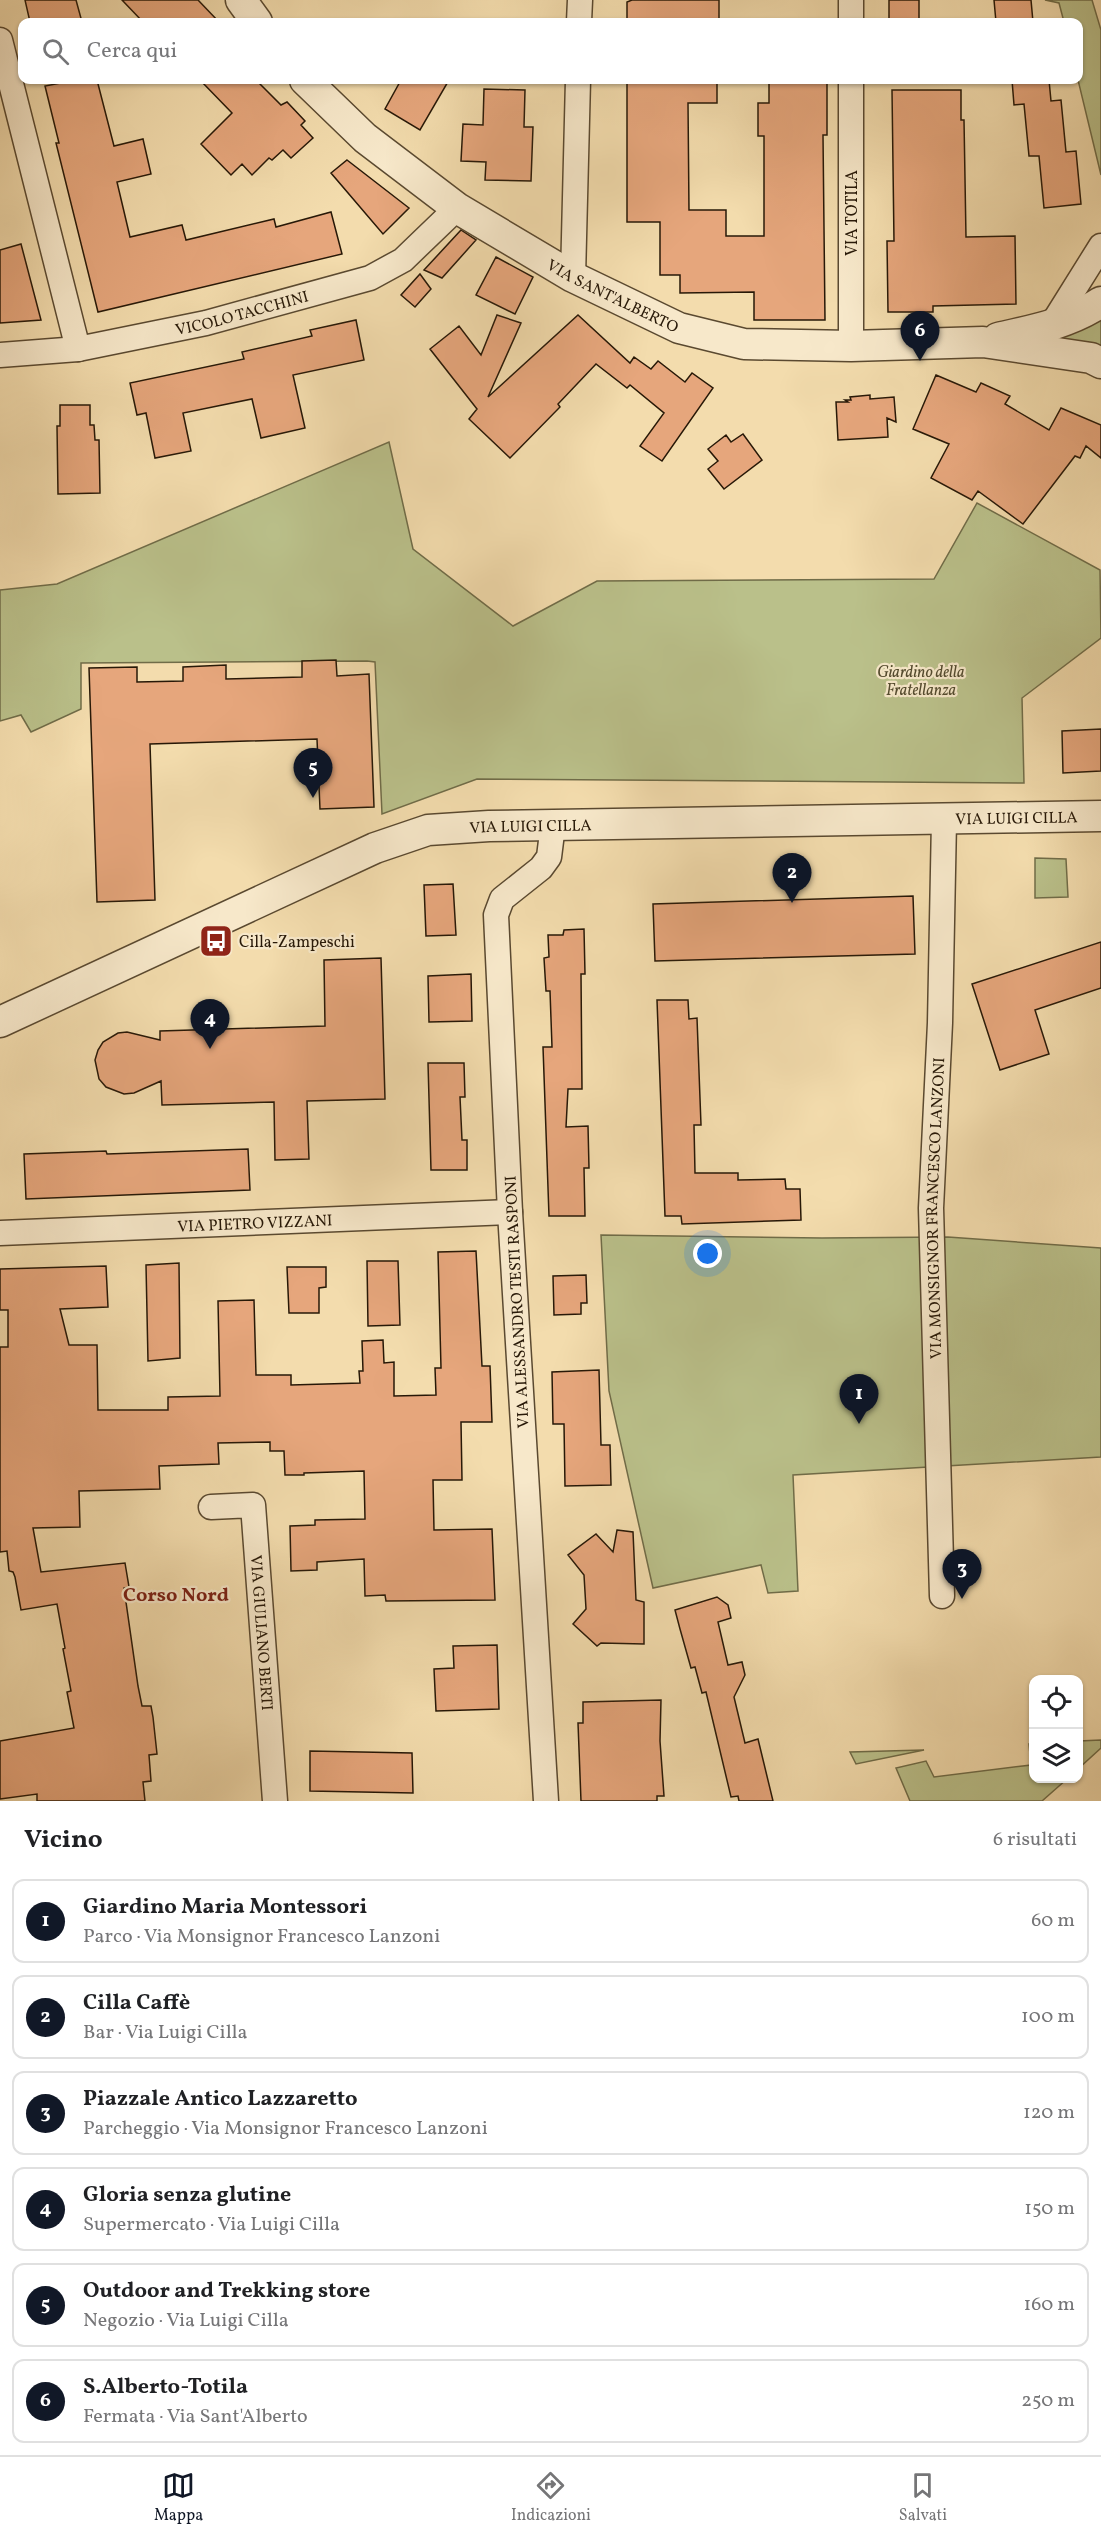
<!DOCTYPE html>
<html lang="it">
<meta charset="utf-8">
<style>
body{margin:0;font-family:Vollkorn,serif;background:#f6f6f6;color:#202124}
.controls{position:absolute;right:18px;bottom:18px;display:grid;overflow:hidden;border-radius:12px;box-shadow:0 2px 4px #0004}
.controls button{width:54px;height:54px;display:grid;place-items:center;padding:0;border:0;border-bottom:2px solid #e0e0e0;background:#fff;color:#202124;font:30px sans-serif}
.you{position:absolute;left:708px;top:1254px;width:21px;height:21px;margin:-15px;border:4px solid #fff;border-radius:50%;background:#1a73e8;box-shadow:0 0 0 9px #1a73e833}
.badge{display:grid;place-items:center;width:39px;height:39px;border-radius:50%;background:#111827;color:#fff;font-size:20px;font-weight:700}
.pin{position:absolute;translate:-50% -50px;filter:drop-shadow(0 2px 3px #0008)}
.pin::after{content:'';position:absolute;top:32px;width:21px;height:18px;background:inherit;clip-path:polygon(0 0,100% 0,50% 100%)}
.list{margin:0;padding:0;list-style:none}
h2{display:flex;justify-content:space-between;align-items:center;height:78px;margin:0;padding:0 24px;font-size:26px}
h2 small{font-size:20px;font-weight:400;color:#757577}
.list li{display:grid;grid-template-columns:39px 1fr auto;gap:18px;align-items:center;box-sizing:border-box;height:84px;margin:0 12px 12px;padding:0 12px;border:2px solid #e0e0e0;border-radius:12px}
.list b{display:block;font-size:22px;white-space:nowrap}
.list p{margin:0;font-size:20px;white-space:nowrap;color:#757577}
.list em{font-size:20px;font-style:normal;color:#757577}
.icon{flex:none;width:33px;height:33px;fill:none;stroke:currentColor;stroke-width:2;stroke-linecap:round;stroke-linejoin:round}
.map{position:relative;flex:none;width:1101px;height:1801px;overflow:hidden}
.search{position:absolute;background:#fff;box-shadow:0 2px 4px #0004;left:18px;right:18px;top:18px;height:66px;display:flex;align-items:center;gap:15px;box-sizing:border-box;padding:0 21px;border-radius:12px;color:#757577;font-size:22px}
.sheet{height:654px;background:#fff}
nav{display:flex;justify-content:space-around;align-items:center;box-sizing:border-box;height:84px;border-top:2px solid #e0e0e0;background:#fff;font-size:16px;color:#757577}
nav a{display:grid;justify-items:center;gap:3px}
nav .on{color:#111827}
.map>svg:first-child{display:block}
</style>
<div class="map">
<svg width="1101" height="1801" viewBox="0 0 1101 1801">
<rect width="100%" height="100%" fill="#f3dcad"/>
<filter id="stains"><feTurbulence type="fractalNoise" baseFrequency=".00333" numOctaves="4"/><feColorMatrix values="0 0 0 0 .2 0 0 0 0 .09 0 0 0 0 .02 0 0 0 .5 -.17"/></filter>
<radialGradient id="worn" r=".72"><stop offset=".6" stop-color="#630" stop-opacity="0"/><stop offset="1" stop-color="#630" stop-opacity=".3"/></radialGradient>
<path fill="#bac08a" stroke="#706c48" stroke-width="1.5" d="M 1045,0 L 1092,0 L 1101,30 L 1101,175 L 1078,80 L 1078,22 L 1064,22 L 1059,3 Z
M 1101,316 L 1101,346 L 1058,339 L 1060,334 Z
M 389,442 L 413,549 L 513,626 L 597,581 L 934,579 L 977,503 L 1100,570 L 1101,638 L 1022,698 L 1024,783 L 477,779 L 382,814 L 375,662 L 367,661 L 81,663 L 81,709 L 31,732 L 21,715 L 0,721 L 0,590 L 57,584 Z
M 1035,858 L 1066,859 L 1068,897 L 1035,898 Z
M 601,1235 L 822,1238 L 948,1237 L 1101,1248 L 1101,1457 L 793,1475 L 798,1591 L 768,1593 L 761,1565 L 653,1588 L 609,1391 Z
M 1101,1740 L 1101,1748 L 1079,1768 L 1079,1741 Z
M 1029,1744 L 1033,1744 L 1034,1778 L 1067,1779 L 1042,1801 L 910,1801 L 896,1768 L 926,1761 L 934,1777 L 1031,1765 Z
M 924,1750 L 856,1764 L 850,1752 Z"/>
<path fill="#e6a67c" stroke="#271807" stroke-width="1.5" d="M 25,0 L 76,0 L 82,22 L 30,22 Z
M 122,0 L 198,0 L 219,22 L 143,22 Z
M 632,0 L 719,0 L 719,21 L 627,22 L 627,2 Z
M 889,0 L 919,0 L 919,22 L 889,22 Z
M 994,0 L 1031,0 L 1033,22 L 996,22 Z
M 76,80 L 97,80 L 114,146 L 143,139 L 151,174 L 117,182 L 130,237 L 182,225 L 186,240 L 274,219 L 276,227 L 331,212 L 342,254 L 98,312 L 56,143 L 59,143 L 45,86 Z
M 200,80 L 256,80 L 281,105 L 287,102 L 305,121 L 301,125 L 313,138 L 291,158 L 283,150 L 272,160 L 269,158 L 252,175 L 242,164 L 231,175 L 201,144 L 232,113 Z
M 401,80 L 449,80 L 420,130 L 385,109 Z
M 627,80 L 717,80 L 717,103 L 688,103 L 689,210 L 726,210 L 726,236 L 764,236 L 764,136 L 758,136 L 758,103 L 769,103 L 769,80 L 827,80 L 827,135 L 823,135 L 825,320 L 754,320 L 754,292 L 680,293 L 680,275 L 660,275 L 660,222 L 627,222 Z
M 1012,80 L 1049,80 L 1051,101 L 1061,100 L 1066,152 L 1076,151 L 1081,204 L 1044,208 L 1039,156 L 1029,156 L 1024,104 L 1014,105 Z
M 484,89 L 525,90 L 524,127 L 533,127 L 531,181 L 485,180 L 486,162 L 461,161 L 463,124 L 483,125 Z
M 892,90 L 961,90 L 961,120 L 964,120 L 966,237 L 1015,236 L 1016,304 L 933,306 L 933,312 L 888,312 L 887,241 L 894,241 Z
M 347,160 L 409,208 L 383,234 L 331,173 Z
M 461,230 L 476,240 L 442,278 L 424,270 Z
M 21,244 L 41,320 L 0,323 L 0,250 Z
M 496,257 L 533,277 L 515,314 L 476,295 Z
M 420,274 L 431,289 L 415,307 L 401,295 Z
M 497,315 L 521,323 L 488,397 L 578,315 L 630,363 L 634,357 L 651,369 L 658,361 L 685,382 L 692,373 L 713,388 L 662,461 L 640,446 L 664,413 L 630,385 L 627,388 L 596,364 L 558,404 L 560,407 L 510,458 L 469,419 L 477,409 L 430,349 L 459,326 L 481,355 Z
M 356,320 L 364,360 L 293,375 L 305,428 L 261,438 L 252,399 L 183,413 L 191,451 L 155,458 L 146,413 L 137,415 L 130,383 L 244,359 L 242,352 L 312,336 L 310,330 Z
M 936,375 L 976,392 L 981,383 L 1010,396 L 1005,404 L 1049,430 L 1061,408 L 1101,425 L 1101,458 L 1086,446 L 1080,458 L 1075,456 L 1023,524 L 978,491 L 972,500 L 931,478 L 949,444 L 913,429 Z
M 870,395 L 870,399 L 894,397 L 896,422 L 887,418 L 888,437 L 838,440 L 836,402 L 848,402 L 845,400 L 851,400 L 850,397 Z
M 60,405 L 90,405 L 90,425 L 94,425 L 95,440 L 99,440 L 100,493 L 58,494 L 57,426 L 60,426 Z
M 743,434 L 762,460 L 724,489 L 708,469 L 718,461 L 708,449 L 726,435 L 731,442 Z
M 336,660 L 337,676 L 369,674 L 374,807 L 320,809 L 317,739 L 150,744 L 155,900 L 97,902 L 89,668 L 137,667 L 137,682 L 183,681 L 183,667 L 226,665 L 226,679 L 302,677 L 302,661 Z
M 1101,729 L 1101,771 L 1063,773 L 1062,731 Z
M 453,884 L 456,935 L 426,936 L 424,885 Z
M 913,896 L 915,954 L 655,961 L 653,904 Z
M 584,929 L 585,974 L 581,974 L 582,1089 L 568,1089 L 566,1127 L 588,1126 L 589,1168 L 584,1168 L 585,1216 L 549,1216 L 543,1047 L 552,1047 L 550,991 L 546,991 L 544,958 L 549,957 L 548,935 L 563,935 L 564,930 Z
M 1101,942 L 1101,988 L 1035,1010 L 1049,1054 L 1000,1070 L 972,984 Z
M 381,958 L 385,1099 L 307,1101 L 309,1159 L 275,1160 L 274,1102 L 162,1105 L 161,1081 L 134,1093 L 124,1094 L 106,1087 L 99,1079 L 95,1060 L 98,1050 L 103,1042 L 118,1033 L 127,1032 L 160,1040 L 160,1031 L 325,1026 L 324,960 Z
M 471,974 L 472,1021 L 429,1022 L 428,976 Z
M 657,1000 L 688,1000 L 689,1019 L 697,1018 L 701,1125 L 694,1125 L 695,1173 L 738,1173 L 738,1180 L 785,1179 L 786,1189 L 800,1189 L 801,1220 L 682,1224 L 681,1216 L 665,1216 Z
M 428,1063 L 464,1063 L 465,1097 L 460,1097 L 462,1140 L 467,1140 L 467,1170 L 431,1170 Z
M 248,1149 L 250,1190 L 26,1199 L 24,1154 L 106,1151 L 107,1154 Z
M 476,1251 L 482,1366 L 490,1366 L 492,1422 L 461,1422 L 462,1480 L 433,1480 L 434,1530 L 492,1529 L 495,1600 L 386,1601 L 385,1595 L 365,1596 L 364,1559 L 317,1562 L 317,1570 L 291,1571 L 290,1526 L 315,1525 L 315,1520 L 365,1519 L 364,1471 L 304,1473 L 304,1475 L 285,1475 L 284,1451 L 270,1451 L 270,1442 L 218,1443 L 219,1464 L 159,1466 L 160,1489 L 79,1491 L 80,1527 L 33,1528 L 41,1572 L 125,1563 L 129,1587 L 124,1588 L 138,1686 L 142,1706 L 151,1706 L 153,1717 L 157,1754 L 149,1755 L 151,1781 L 143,1782 L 145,1801 L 37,1801 L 37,1794 L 0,1799 L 0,1741 L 74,1728 L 67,1692 L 71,1691 L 63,1649 L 65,1648 L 57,1604 L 21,1610 L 15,1577 L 13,1572 L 9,1571 L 7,1551 L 0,1552 L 0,1347 L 8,1347 L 8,1310 L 0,1310 L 0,1269 L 106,1266 L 108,1307 L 60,1309 L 69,1345 L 97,1345 L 98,1410 L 168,1410 L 168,1397 L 220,1396 L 218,1301 L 254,1300 L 256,1375 L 291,1375 L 291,1385 L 360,1383 L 359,1371 L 363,1371 L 362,1341 L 383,1340 L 384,1363 L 394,1362 L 394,1396 L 436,1395 L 435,1368 L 441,1368 L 438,1252 Z
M 367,1261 L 398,1261 L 400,1325 L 368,1326 Z
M 179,1263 L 180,1358 L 148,1361 L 146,1265 Z
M 287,1267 L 326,1267 L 326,1287 L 319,1288 L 319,1313 L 289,1313 Z
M 586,1275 L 587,1303 L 581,1303 L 581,1314 L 554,1315 L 553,1276 Z
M 599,1370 L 601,1445 L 610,1445 L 611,1485 L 565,1486 L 564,1424 L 553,1424 L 552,1372 Z
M 617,1530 L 633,1532 L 636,1600 L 644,1602 L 644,1644 L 601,1643 L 597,1646 L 573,1624 L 586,1609 L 584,1575 L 568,1555 L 596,1534 L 613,1552 Z
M 717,1597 L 728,1605 L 731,1618 L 718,1622 L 728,1665 L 742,1662 L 745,1675 L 734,1697 L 745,1743 L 758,1739 L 773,1801 L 739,1801 L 738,1796 L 731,1797 L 706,1692 L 702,1693 L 695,1667 L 691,1668 L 680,1629 L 675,1610 Z
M 497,1645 L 499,1709 L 436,1711 L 434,1669 L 454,1668 L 453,1646 Z
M 661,1700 L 660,1741 L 664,1796 L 657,1796 L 657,1801 L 581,1801 L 578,1723 L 583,1723 L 583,1702 Z
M 310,1751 L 412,1753 L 413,1793 L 310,1791 Z"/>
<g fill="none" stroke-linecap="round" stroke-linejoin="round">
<defs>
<g id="minor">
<path d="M 579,22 L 580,0"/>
<path d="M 851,22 L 851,0"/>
<path d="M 0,40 L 78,349"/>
<path d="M 573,277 L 578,80"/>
<path d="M 1051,326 L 1101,246"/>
<path d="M 851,346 L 851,80"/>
<path id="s1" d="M 0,355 L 78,349 L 206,323 L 370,278 L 403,260 L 457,208"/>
<path id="s2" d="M 0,1233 L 510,1212"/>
<path id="s3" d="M 211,1507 L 253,1505 L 275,1801"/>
<path id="s4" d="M 942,1596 L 931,1208 L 940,1023 L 944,820"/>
<path d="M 546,1801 L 510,1212 L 496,915 L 502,899 L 541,868 L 549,857 L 553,825"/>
</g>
<g id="tertiary">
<path d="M 241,0 L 257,22"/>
<path id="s5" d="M 305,80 L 365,138 L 457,208 L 573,277 L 679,328 L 744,344 L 851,346 L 983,342 L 1091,358 L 1101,363"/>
<path d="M 998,338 C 1034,330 1070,323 1101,302"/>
<path id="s6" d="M 0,1022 L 375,848 L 428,830 L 489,826 L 1101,816"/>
</g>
</defs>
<use href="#minor" stroke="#5a4930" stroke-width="27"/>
<use href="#tertiary" stroke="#5a4930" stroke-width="33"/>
<use href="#minor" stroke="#f7e8ca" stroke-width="24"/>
<use href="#tertiary" stroke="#f7e8ca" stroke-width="30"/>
</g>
<defs>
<symbol id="bus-square" viewBox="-11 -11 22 22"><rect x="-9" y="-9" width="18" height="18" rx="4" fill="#8f2418" stroke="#f7e8ca"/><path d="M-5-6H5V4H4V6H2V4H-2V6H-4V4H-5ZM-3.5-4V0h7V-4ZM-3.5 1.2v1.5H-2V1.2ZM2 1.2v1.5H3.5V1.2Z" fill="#fff"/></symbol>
</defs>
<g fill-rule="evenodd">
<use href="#bus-square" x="197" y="922" width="38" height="38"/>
</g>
<g text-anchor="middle" stroke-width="4.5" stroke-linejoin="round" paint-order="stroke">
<g font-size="16" fill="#271807" stroke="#f7e8ca">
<text transform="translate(851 213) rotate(-90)" y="6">VIA TOTILA</text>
<text dy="6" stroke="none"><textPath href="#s5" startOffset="378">VIA SANT'ALBERTO</textPath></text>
<text dy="6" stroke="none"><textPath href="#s1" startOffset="246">VICOLO TACCHINI</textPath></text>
<text dy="6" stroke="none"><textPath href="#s6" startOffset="1058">VIA LUIGI CILLA</textPath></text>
<text dy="6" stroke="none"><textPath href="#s6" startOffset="572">VIA LUIGI CILLA</textPath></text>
<text dy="6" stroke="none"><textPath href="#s4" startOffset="388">VIA MONSIGNOR FRANCESCO LANZONI</textPath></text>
<text dy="6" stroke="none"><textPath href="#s2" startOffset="255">VIA PIETRO VIZZANI</textPath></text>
<text transform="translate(516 1302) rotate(-93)" y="6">VIA ALESSANDRO TESTI RASPONI</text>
<text dy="6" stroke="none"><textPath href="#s3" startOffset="170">VIA GIULIANO BERTI</textPath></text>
</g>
<g font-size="16" font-style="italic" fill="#534a2e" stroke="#f7e8ca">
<text x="921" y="677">Giardino della<tspan x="921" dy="18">Fratellanza</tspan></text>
</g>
<g font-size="16" fill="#271807" stroke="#f7e8ca" text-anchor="start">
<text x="239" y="947">Cilla-Zampeschi</text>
</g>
<g font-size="20" font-weight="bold" fill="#7a1f14" stroke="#f7e8ca">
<text x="176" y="1601">Corso Nord</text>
</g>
</g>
<rect width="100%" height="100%" filter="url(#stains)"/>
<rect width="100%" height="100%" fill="url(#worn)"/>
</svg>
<div class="controls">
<button><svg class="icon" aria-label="locate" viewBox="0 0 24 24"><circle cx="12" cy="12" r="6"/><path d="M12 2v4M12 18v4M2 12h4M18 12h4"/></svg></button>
<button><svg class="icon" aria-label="layers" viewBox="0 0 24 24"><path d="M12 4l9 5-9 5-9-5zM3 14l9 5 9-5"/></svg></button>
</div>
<div class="you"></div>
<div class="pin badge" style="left:859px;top:1424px">1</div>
<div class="pin badge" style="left:792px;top:903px">2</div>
<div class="pin badge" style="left:962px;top:1599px">3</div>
<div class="pin badge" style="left:210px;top:1049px">4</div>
<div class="pin badge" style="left:313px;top:798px">5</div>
<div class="pin badge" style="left:920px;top:361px">6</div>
<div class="search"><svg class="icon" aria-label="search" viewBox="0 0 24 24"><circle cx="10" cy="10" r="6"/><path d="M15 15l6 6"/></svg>Cerca qui</div>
</div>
<section class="sheet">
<h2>Vicino<small>6 risultati</small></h2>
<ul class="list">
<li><span class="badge">1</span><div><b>Giardino Maria Montessori</b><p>Parco · Via Monsignor Francesco Lanzoni</p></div><em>60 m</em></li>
<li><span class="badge">2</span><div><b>Cilla Caffè</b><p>Bar · Via Luigi Cilla</p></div><em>100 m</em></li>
<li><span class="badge">3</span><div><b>Piazzale Antico Lazzaretto</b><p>Parcheggio · Via Monsignor Francesco Lanzoni</p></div><em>120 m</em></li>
<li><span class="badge">4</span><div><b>Gloria senza glutine</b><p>Supermercato · Via Luigi Cilla</p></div><em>150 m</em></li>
<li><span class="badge">5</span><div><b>Outdoor and Trekking store</b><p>Negozio · Via Luigi Cilla</p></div><em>160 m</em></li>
<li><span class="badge">6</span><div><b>S.Alberto-Totila</b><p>Fermata · Via Sant'Alberto</p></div><em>250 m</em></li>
</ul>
</section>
<nav>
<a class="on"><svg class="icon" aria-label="map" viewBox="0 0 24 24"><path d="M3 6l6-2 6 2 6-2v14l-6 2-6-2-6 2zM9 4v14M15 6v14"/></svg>Mappa</a>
<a><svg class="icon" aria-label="directions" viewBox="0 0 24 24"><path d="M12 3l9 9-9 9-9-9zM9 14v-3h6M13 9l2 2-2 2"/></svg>Indicazioni</a>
<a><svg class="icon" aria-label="saved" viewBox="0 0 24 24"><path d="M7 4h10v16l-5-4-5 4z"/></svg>Salvati</a>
</nav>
